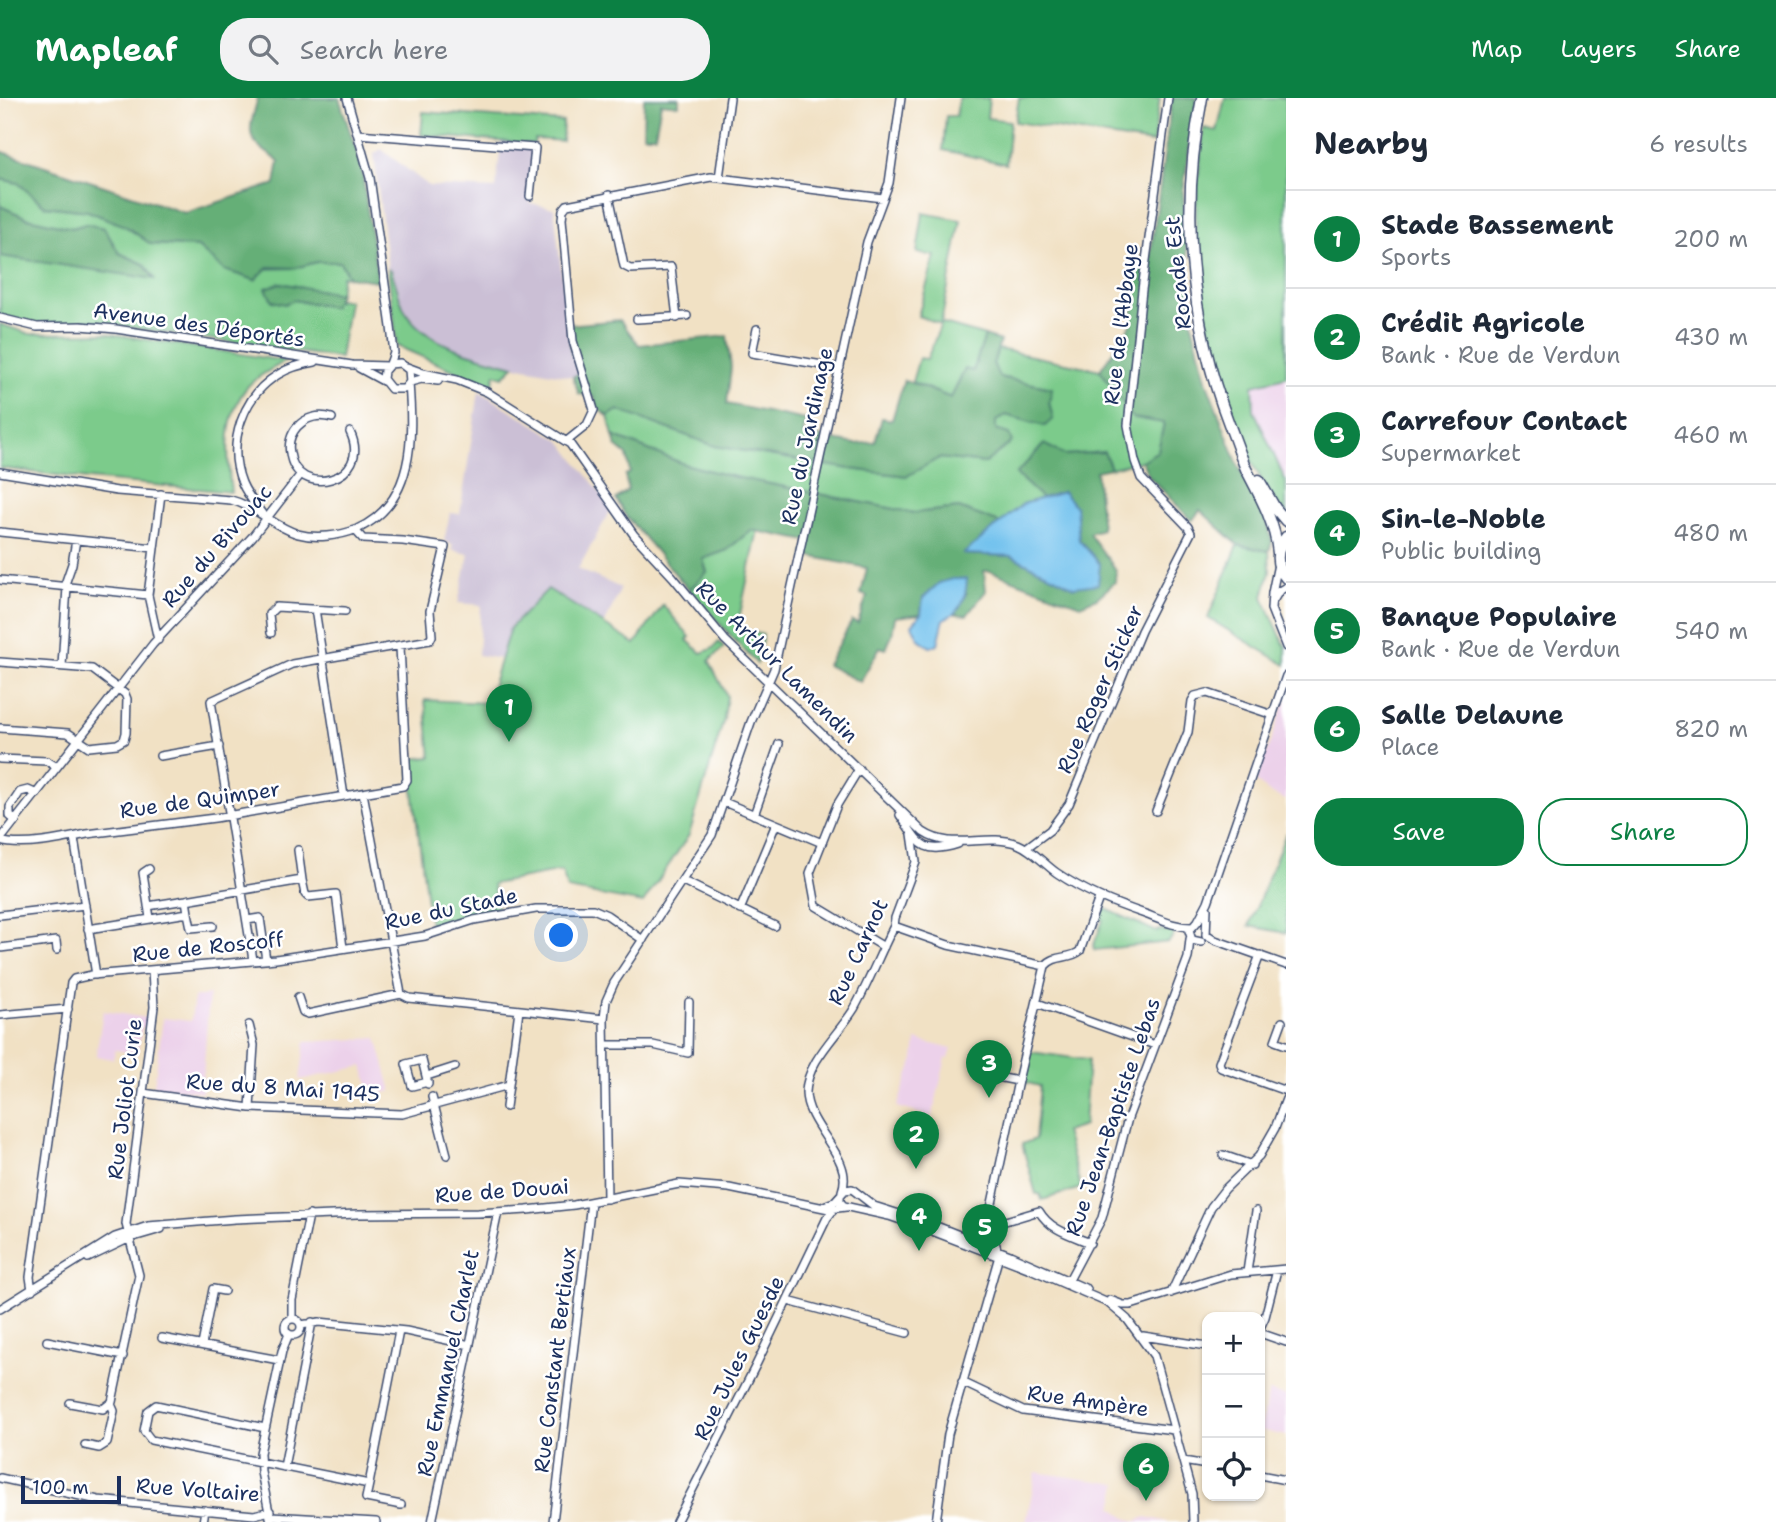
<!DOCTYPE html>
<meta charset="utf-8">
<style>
body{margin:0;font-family:"Shantell Sans",sans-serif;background:#f2f2f3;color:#1f2937}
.controls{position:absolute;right:21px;bottom:21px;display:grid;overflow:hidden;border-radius:14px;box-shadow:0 2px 5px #0004}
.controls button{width:63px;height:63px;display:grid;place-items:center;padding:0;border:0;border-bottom:2px solid #e0e1e3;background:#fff;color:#1f2937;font:35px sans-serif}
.scale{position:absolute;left:21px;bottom:18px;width:100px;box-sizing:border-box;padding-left:7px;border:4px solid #1b2f5e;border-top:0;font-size:19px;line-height:24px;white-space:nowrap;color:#1b2f5e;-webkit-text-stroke:5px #fff;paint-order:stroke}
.you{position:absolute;left:562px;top:838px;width:24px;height:24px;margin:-18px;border:5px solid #fff;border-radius:50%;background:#1a73e8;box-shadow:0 0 0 10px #1a73e833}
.badge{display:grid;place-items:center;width:46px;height:46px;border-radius:50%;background:#0b8043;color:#fff;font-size:23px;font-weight:700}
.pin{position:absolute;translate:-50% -58px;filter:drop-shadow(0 2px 4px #0008)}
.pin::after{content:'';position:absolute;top:37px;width:24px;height:21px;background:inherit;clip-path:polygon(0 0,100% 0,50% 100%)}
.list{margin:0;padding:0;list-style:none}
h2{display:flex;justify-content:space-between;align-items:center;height:91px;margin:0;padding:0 28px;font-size:30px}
h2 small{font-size:23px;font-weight:400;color:#747a83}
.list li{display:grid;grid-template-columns:46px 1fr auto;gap:21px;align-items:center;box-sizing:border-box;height:98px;padding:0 28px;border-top:2px solid #e0e1e3}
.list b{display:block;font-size:26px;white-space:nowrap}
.list p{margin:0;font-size:23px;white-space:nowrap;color:#747a83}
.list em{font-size:23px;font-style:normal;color:#747a83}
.actions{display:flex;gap:14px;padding:21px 28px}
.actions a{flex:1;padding:16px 0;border:2px solid #0b8043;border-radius:28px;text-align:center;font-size:24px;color:#0b8043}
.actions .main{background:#0b8043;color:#fff}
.icon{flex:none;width:38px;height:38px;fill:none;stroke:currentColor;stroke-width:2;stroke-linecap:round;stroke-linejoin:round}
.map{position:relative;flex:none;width:1286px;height:1424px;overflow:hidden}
header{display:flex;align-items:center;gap:42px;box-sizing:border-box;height:98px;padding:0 35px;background:#0b8043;color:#fff}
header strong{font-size:33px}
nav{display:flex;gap:38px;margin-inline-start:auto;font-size:24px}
.search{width:490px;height:63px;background:#f2f2f3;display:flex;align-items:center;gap:18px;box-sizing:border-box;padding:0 24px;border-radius:28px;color:#747a83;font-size:26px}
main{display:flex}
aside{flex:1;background:#fff}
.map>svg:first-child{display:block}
</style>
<header>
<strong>Mapleaf</strong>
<div class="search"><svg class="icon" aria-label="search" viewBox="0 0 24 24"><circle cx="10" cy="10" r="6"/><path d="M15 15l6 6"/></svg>Search here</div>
<nav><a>Map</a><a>Layers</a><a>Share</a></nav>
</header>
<main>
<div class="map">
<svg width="1286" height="1424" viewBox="0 0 1286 1424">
<rect width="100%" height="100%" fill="#fff"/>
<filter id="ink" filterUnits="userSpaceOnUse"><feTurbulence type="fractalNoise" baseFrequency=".0143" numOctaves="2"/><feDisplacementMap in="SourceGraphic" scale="14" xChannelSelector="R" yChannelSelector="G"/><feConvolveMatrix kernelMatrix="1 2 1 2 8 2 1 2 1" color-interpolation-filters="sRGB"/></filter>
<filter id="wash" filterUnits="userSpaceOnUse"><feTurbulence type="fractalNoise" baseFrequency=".00686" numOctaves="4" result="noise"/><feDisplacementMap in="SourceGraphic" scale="28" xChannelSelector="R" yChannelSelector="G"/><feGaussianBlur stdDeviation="1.57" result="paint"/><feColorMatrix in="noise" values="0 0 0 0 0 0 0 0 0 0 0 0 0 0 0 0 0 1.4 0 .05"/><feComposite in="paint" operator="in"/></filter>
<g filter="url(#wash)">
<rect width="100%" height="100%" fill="#f1e1c4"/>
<path fill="#ecd1ea" d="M 1286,279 L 1286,384 L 1254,312 L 1253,287 Z
M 1286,601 L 1286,702 L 1270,695 L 1256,683 Z
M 209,897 L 202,994 L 154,988 L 163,920 L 191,923 L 194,899 Z
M 103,913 L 147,920 L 145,929 L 142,929 L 137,956 L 115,952 L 113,961 L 96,958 Z
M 377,940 L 392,993 L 372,998 L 363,968 L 300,982 L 305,944 Z
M 916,942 L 952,951 L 949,960 L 946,960 L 932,1019 L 897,1009 L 914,961 Z
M 1269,1294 L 1286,1298 L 1286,1338 L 1260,1332 Z
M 1036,1374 L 1118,1386 L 1113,1410 L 1129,1421 L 1137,1423 L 1146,1419 L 1168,1424 L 1026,1424 Z"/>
<path fill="#cbbfd5" d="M 501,43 L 534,46 L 530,105 L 554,110 L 571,254 L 579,275 L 573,279 L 514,268 L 457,253 L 419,230 L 405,212 L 391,172 L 388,171 L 374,56 L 381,51 L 429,88 L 496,91 Z
M 479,293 L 561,343 L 612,410 L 578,471 L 621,490 L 604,527 L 548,491 L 510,530 L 501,561 L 478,557 L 481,507 L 458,505 L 469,456 L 452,452 L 453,447 L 444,443 L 450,415 L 460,416 Z"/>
<path fill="#7ccb8b" stroke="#4c7d74" stroke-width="2" d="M 959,0 L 989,0 L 987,20 L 1010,23 L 1006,66 L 943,52 L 946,18 L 956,18 Z
M 1019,0 L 1160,0 L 1153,45 L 1015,24 Z
M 1225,0 L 1286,0 L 1286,279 L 1253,287 L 1254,312 L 1286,384 L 1286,417 C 1236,356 1216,276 1203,200 C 1201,184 1197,168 1196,152 C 1194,111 1199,70 1204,30 L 1217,33 Z
M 423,14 L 563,24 L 562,43 L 535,41 L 534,46 L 421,37 Z
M 0,81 L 18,85 L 45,108 L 88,113 L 125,128 L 151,146 L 198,149 L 224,172 L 295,170 L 317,164 L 340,164 L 349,179 L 342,178 L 339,196 L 280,185 L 294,202 L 332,209 L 339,201 L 349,203 L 340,260 L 107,226 L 29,225 L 0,217 L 0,158 L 154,180 L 144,166 L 119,155 L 104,130 L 86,126 L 72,130 L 27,120 L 0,108 Z
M 923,115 L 961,122 L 941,225 L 985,238 L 973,273 L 965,272 L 951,300 L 912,284 L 919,260 L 927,261 L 941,226 L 918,218 L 935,158 L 917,155 Z
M 388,171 L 391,172 C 396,185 399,201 405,213 C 426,248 478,258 514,268 L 503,279 L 495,276 L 492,289 L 397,248 Z
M 0,226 L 30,236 L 104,235 L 286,263 C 274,270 259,277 249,287 C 223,316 227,359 231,394 L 88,381 L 0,370 Z
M 998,251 L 1100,272 L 1114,292 L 1164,325 L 1158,353 L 1142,363 L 1111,370 L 1104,354 L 1065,357 L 1016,376 L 1042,400 L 1023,406 L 1000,425 L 959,410 L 914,415 L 730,378 L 684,366 L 613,338 L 608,318 L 618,312 L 715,348 L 850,371 L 907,378 L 939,360 L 985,365 L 996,333 L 996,323 L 1006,317 L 1044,328 L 1053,321 L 1049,304 L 1052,290 L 999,279 L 993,266 Z
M 751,432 L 758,432 L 737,530 L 763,537 L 757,566 L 689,492 L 707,474 L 702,461 L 727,452 Z
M 1238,447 L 1269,453 L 1270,474 L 1263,499 L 1286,550 L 1286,567 L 1208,520 Z
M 548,491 L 635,546 L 663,507 L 690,539 L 687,542 L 701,555 L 712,551 L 719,544 L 724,549 L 709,563 L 727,598 L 724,621 L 689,737 L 643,805 L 567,791 L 562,773 L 493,786 L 497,811 L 430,828 L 409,661 L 431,659 L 425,602 L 487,605 L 510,530 Z
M 1286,735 L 1286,835 L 1249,828 Z
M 1102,809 L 1157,834 L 1159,832 L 1175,834 L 1169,844 L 1095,852 L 1093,849 L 1103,822 L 1098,819 Z
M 1031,954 L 1088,962 L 1084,1028 L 1065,1034 L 1081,1090 L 1042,1102 L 1040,1096 L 1036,1096 L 1022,1046 L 1035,1041 L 1040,988 L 1023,984 Z"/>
<path fill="#65af77" stroke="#406f6a" stroke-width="2" d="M 258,0 L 339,0 L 361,67 L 378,183 L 349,179 L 340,164 L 317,164 L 295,170 L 268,169 L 255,182 L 224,172 L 198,149 L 151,146 L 125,128 L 88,113 L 45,108 L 18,85 L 0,81 L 0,53 L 185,115 L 275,86 L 279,63 C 245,40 247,39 258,0 Z
M 644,0 L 679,0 L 679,7 L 661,5 L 655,37 L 643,37 Z
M 1172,0 L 1197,0 L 1183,93 L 1192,226 L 1207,285 L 1238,367 L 1268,426 L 1272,444 L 1269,453 L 1238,447 L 1200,412 L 1192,423 L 1148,377 L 1142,363 L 1158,353 L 1164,325 L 1133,320 L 1100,272 L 1131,227 L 1140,160 L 1150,161 Z
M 0,108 L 27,120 L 72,130 L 86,126 L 104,130 L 119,155 L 144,166 L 154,181 L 0,158 Z
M 280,185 L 339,196 L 333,209 L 294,202 L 285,206 L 272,203 L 266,190 Z
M 620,222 L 639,247 L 727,238 L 731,269 L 727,306 L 806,322 L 803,336 L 855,346 L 875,344 L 882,320 L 892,322 L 904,282 L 951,300 L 965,271 L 973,273 L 985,238 L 1000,243 L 993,266 L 999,279 L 1052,290 L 1049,304 L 1053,321 L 1045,328 L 1006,317 L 996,323 L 996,332 L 1009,336 L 1012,344 L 985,365 L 939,360 L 907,378 L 850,371 L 715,348 L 618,312 L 608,318 L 598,311 L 594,299 L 579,296 L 573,279 L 579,275 L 571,254 L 568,227 Z
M 613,338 L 684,366 L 730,378 L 914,415 L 959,410 L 1000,425 L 964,456 L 1012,458 L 1074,489 L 1100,466 L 1079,442 L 1075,409 L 1063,394 L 1042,400 L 1016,376 L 1044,346 L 1065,357 L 1104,354 L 1111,370 L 1096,373 L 1102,431 L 1089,435 L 1116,472 L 1115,484 L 1097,500 L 1080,507 L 990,473 L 984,473 L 986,493 L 967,517 L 955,516 L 966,496 L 923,500 L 921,516 L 895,519 L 892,537 L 886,551 L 880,549 L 860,584 L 827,567 L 852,523 L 858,525 L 867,498 L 861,496 L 867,470 L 804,457 L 808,443 L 751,432 L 727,452 L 703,461 L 707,474 L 689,492 L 625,417 L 616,401 L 628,392 L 625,377 L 630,375 L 627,357 L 616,348 Z"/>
<path fill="#73c2ee" stroke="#4778a6" stroke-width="2" d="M 1063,394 L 1076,409 L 1079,442 L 1100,466 L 1098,486 L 1074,489 L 1012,458 L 963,456 L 1023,406 Z
M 952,481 L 967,481 C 966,500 962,513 944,521 L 938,546 L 930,549 L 919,541 L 912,527 L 921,516 L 923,500 L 939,485 Z"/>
</g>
<g filter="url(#ink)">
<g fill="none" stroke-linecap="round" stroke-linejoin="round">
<defs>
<path id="minor" d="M 347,0 L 370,80 L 391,229 L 394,255 L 390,266 L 384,273 L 383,281 L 391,291 L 404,291 L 410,284 L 409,272 L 400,265 L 390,266
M 358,36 L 535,50 L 530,98
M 719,80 L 730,0
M 609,97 L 624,168 L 630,171 L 671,169 L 677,220
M 0,220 L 37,229 L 81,228 L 116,231 L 352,267 L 388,268
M 637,221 L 687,218
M 757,231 L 752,255 L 840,270
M 407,269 L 423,275 L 457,282 L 487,294 L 570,346 L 634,437 L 673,479 L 725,542 L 923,734 C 953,754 986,734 1018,746 C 1033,752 1044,766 1057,775 C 1085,794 1113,805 1145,816 C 1161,822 1175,829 1192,829
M 359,270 L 383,283
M 410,284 L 422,281 L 438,283
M 332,320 C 319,316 306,319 297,329 C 291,336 288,346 290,355 C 296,403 374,383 350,334
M 567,343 L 587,327 L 594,312 L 573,243 L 562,121 L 563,112 L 567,107 L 711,79 L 883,100
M 0,374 L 117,393 L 231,402 C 256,408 274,429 298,436 C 316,441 340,438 357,431 C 415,405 413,339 409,285
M 263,417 C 255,406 247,397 242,385 C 226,345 243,297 279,276 C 290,269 303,266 315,264
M 0,434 L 154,450
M 1278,466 L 1272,495 L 1271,511 L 1286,549
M 0,482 L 148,497
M 64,489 L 72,466 L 76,442
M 1273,503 L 1279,493 L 1286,489
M 315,511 L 344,698
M 271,535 L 269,516 L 276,509 L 345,513
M 158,542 L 148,497 L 161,396
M 0,564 L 92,571 L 125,596 L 127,601 L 126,635 L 124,642 L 117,646 L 89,649 L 68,635 L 0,630
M 62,568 L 67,489
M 160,658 L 219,648
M 0,661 L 47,663 L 57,669
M 859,671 L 837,707 L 810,775 L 816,808 L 884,849
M 363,695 L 401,896
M 724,704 L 822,745
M 1156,713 L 1188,634 L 1192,603 L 1195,598 L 1207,595 L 1273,617
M 754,717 L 779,646
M 900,717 C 919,744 921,758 958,746
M 16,723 L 10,718 L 10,709 L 20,694 L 28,692 L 37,696
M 74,740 L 96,877
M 0,742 L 153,546 L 253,438 L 301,376
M 0,743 C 22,750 64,741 87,736 L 215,720 L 403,688 L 407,682 L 400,549
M 1026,750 L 1050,732 L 1069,706 L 1141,533 L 1191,435 L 1188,429 L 1141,380 L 1135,363 L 1128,327 L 1142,192 L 1168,0
M 298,752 L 302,782
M 149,771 L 143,775 L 150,820
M 683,783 L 775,828
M 148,808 L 186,802
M 740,812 L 776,726
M 188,815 L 191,830 L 213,828
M 0,817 L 85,807
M 247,822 L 260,820 L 266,862
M 894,828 L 948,847 L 1045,868
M 88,831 L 188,815 L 186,802 L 302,782 L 305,796 L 308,799 L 336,796 L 343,850
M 1206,836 L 1215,842 L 1286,867
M 1206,838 L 1207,811
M 1201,844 L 1192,842 L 1189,833 L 1198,823 L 1208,804 L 1286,578
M 0,850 L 56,843 L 57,852
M 1260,857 L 1219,965 L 1221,970 L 1286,993
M 253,862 L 211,603 L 292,566 L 430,542 L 432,538 L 430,513 L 445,449 L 403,443 L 363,441 L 355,432
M 298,899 L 303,914 L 308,916 L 401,896 L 409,900 L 604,921
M 1037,905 L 1155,947
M 0,917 L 68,911
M 1282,924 L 1275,943 L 1286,947
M 249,927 L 254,947 L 250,1010
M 605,947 L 653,947 L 688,955 L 689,904
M 982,976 L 1018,983 L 1045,868 C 1055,856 1069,862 1080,853 L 1099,800
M 427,978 L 455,969
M 428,984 L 412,988 L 406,966 L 422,962 L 428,986
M 143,995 L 250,1010 L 402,1016 L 509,987 L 519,912
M 432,999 L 447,1057
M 506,1009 L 509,987
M 1223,1057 L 1252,1067
M 842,1093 C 855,1060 806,1029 806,994 C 807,963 838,937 854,911 C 869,884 880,855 894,828 L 895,820 L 916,764 L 912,736
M 840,1098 L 840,1104 L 844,1108 L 889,1118 L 927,1131 L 1028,1170 L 1108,1205 L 1127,1221 L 1154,1258 L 1192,1396 L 1193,1424
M 607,1101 L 604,921 L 606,903 L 614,885 L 712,737 L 751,624 L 774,571 L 867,144 L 889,85 L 901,0
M 824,1108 L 834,1104 L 845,1092 L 852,1091 L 874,1108 L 931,1126 L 1010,1157 L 1087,1191
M 992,1127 L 1039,1113 C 1050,1132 1071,1137 1090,1145
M 88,1160 L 130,1140 L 161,1131
M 1247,1174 L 1256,1113
M 1068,1184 L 1102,1120 L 1128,1020 L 1188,860 L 1190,841
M 32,1192 L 30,1179 L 71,885 L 74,881 L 92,877 L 276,861 L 425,838 L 474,822 L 536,811 L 593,811 L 607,817 L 643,842
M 1171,1195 L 1211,1109 L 1225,1091 L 1259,1058 L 1275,1030 L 1286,1001
M 1110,1202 L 1123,1207 L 1131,1207 L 1231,1176 L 1286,1171
M 788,1203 L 907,1235
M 0,1211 L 115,1139 L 148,1128 L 235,1121 L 358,1116 L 478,1115 L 527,1112 L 574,1107 L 679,1086 L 729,1090 L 829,1111 L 846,1109
M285 1229a8 8 0 1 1 16 0a8 8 0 1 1-16 0Z
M 292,1221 L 292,1202 L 309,1117
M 301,1227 L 319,1224 L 406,1233 L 470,1247
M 1260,1230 L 1265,1219 L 1277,1172
M 1260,1235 L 1286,1244
M 1143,1238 L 1207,1248
M 162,1240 L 279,1262
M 47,1243 L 123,1258
M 202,1247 L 213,1191 L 224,1193
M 962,1284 L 1023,1313 L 1174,1332
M 70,1305 L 103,1311 L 112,1304 L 139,1177 L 126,1126 L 154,909 L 152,872
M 265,1330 L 156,1307 L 148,1313 L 144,1333 L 151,1342 L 369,1386 L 399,1233
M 85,1347 L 99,1350 L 107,1345 L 114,1313 L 111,1306
M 1183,1363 L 1207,1367
M 284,1369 L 312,1224
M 1260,1377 L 1286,1382
M 0,1380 L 98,1402 L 254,1417 L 270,1413
M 369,1386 L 366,1400 L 401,1407
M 271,1418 L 376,1424
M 203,1424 L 205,1412
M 271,1424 L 261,1374 L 260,1355 L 282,1253 L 289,1236
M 432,1424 L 498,1114
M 553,1424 L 591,1104
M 676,1424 L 756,1267 L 827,1120 L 834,1111
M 936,1424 L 948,1336 L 999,1158 L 993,1137 L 991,1110 L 1018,983"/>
<path id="major" d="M 1202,0 C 1180,109 1189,222 1229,326 C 1235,341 1240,356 1246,371 C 1260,398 1275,424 1278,455
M 1259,382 L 1275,410 L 1286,423
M 1286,439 C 1275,453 1275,467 1286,480"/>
</defs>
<use href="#minor" stroke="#3b4a6d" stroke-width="10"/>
<use href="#major" stroke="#3b4a6d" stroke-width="13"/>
<use href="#minor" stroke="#fff" stroke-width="7"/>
<use href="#major" stroke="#fff" stroke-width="10"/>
</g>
</g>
<g text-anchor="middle" stroke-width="5" stroke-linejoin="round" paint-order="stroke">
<g font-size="21" fill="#1b2f5e" stroke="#fff">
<text transform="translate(1178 175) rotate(-96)" y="7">Rocade Est</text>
<text transform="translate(1121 226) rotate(-83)" y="7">Rue de l'Abbaye</text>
<text transform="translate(199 227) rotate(8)" y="7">Avenue des Déportés</text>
<text transform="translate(807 338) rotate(-78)" y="7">Rue du Jardinage</text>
<text transform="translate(217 448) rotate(-49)" y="7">Rue du Bivouac</text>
<text transform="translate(777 564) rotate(45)" y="7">Rue Arthur Lamendin</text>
<text transform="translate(1100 591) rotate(-66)" y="7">Rue Roger Sticker</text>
<text transform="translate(200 702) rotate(-8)" y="7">Rue de Quimper</text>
<text transform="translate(451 811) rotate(-12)" y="7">Rue du Stade</text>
<text transform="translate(208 849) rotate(-6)" y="7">Rue de Roscoff</text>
<text transform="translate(858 854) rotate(-65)" y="7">Rue Carnot</text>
<text transform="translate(283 990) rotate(4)" y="7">Rue du 8 Mai 1945</text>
<text transform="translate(125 1001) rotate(-83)" y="7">Rue Joliot Curie</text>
<text transform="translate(1113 1019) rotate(-71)" y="7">Rue Jean-Baptiste Lebas</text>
<text transform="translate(502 1093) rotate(-4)" y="7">Rue de Douai</text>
<text transform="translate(739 1260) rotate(-64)" y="7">Rue Jules Guesde</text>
<text transform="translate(555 1262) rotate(-83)" y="7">Rue Constant Bertiaux</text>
<text transform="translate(448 1265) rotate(-78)" y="7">Rue Emmanuel Charlet</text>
<text transform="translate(1088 1303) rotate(8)" y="7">Rue Ampère</text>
<text transform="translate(198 1392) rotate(4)" y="7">Rue Voltaire</text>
</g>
</g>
</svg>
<div class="controls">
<button>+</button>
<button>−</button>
<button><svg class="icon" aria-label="locate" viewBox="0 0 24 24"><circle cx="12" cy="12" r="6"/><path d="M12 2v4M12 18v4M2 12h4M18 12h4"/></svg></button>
</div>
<div class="scale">100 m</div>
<div class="you"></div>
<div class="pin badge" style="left:509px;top:644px">1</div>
<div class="pin badge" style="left:916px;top:1071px">2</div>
<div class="pin badge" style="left:989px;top:1000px">3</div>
<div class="pin badge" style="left:919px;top:1153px">4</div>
<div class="pin badge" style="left:985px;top:1164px">5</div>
<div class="pin badge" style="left:1146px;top:1403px">6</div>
</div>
<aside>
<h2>Nearby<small>6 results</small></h2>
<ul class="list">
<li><span class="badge">1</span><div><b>Stade Bassement</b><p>Sports</p></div><em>200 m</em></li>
<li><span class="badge">2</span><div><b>Crédit Agricole</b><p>Bank · Rue de Verdun</p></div><em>430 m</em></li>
<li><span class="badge">3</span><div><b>Carrefour Contact</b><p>Supermarket</p></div><em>460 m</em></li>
<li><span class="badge">4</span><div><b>Sin-le-Noble</b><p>Public building</p></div><em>480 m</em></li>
<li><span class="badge">5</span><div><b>Banque Populaire</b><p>Bank · Rue de Verdun</p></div><em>540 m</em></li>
<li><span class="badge">6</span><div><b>Salle Delaune</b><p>Place</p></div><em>820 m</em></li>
</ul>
<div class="actions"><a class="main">Save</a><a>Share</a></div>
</aside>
</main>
